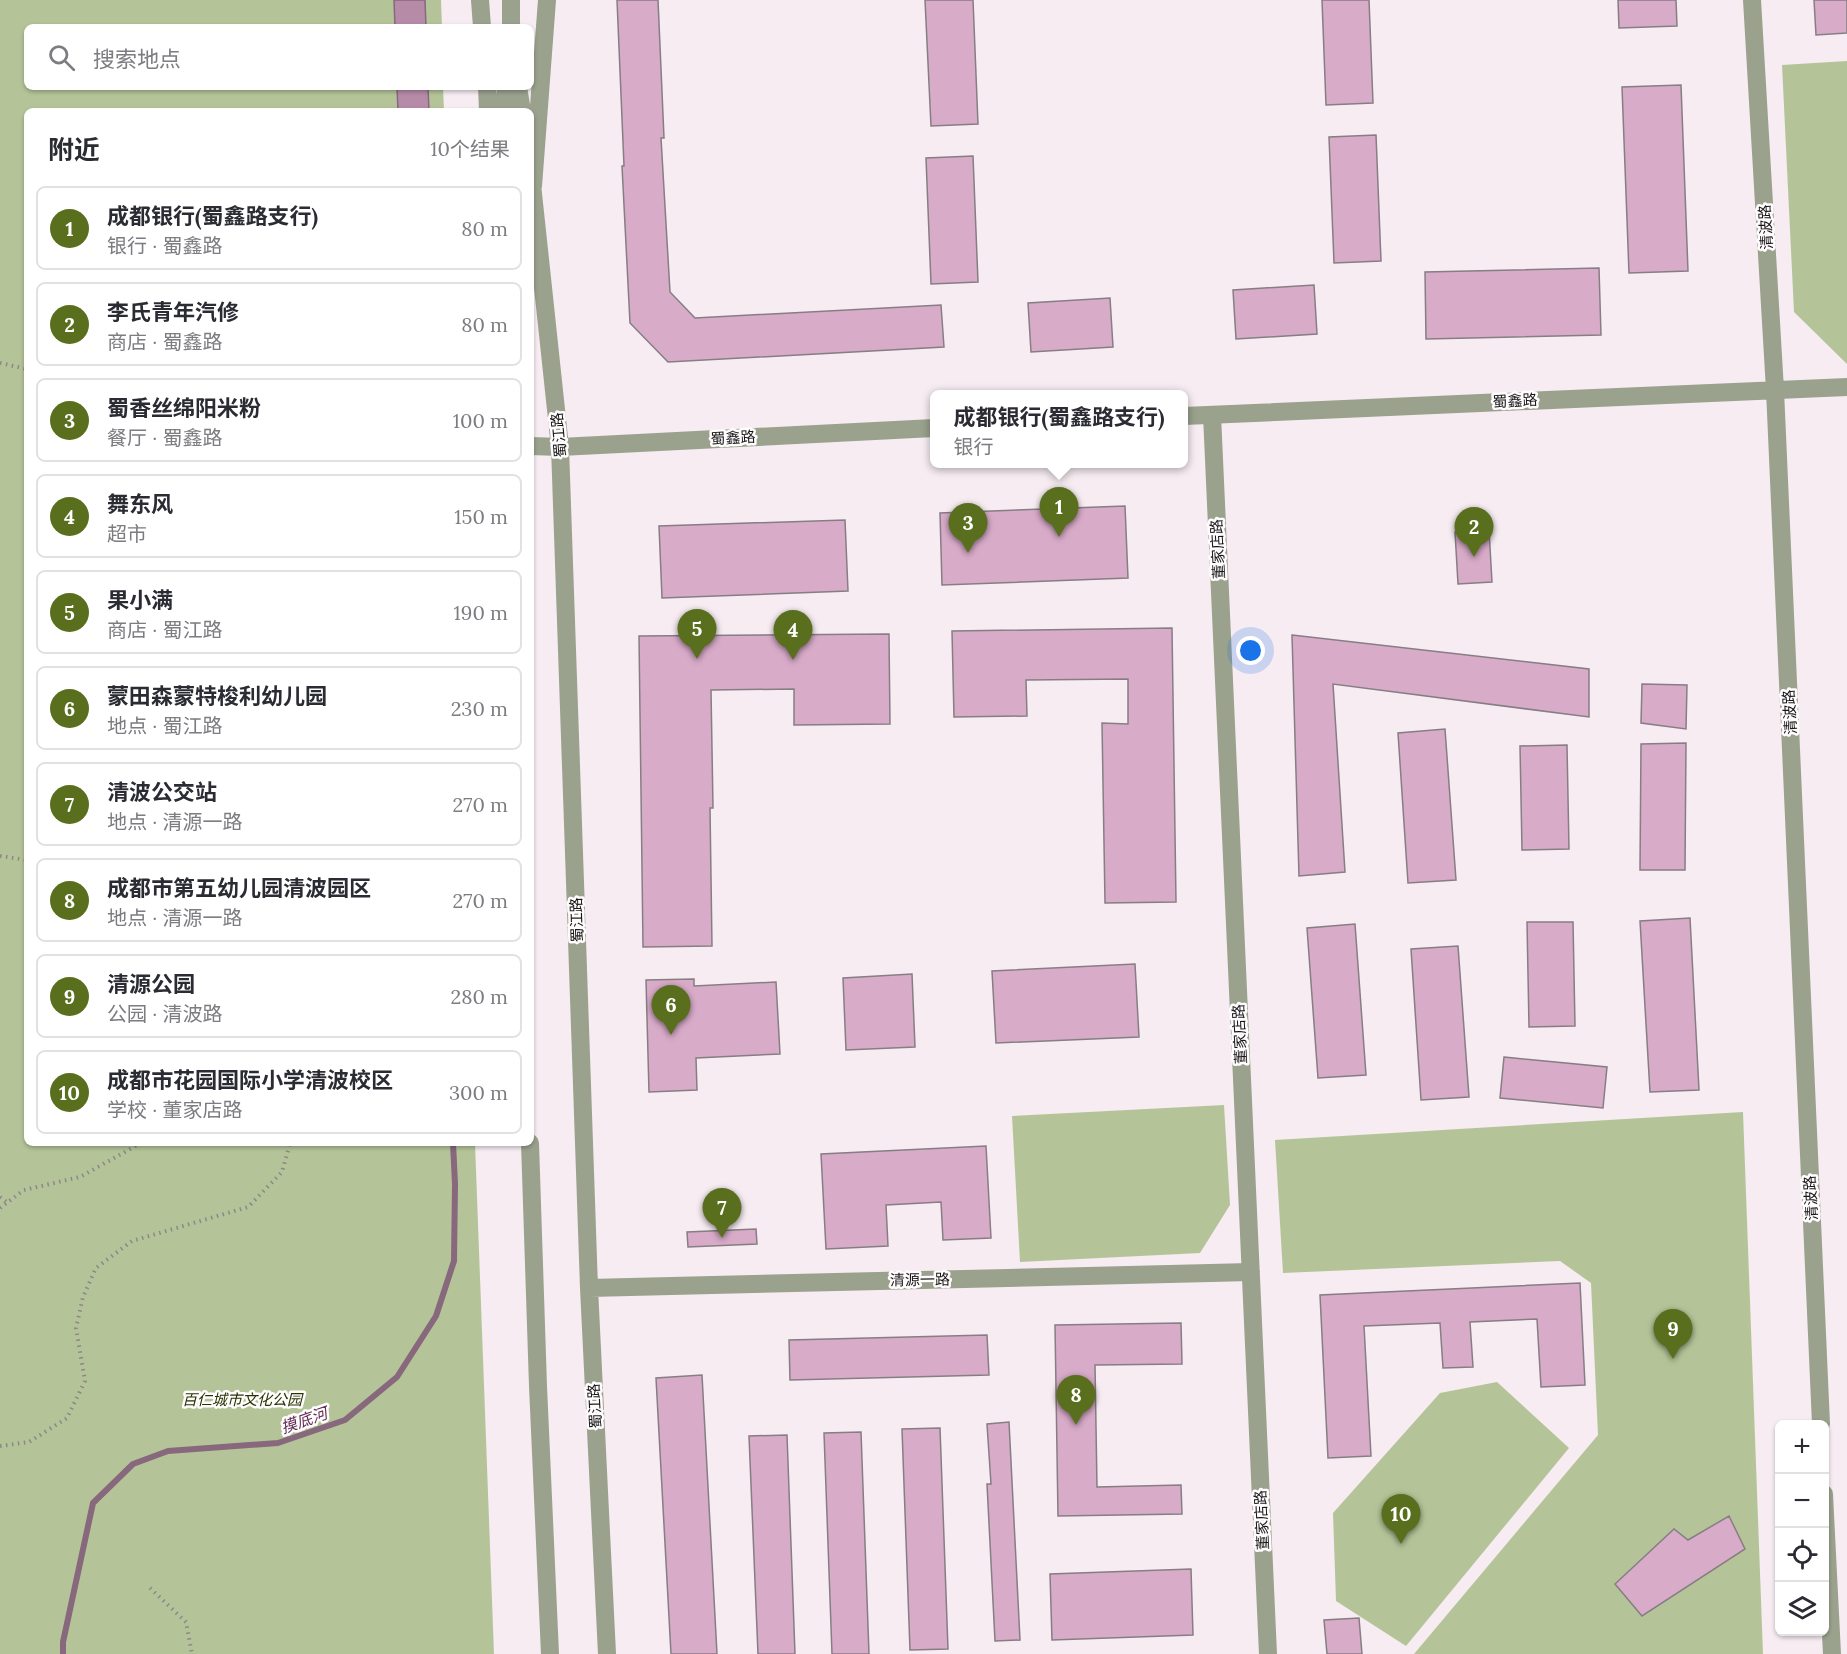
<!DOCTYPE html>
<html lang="zh">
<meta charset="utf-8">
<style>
body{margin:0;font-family:Lora,"Noto Sans SC",serif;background:#f7f7f7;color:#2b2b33}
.controls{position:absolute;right:18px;bottom:18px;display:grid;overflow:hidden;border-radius:9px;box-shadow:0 2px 4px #0004}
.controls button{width:54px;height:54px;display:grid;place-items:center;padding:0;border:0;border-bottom:2px solid #e1e1e2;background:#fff;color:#2b2b33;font:30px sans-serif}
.you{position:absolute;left:1251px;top:651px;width:21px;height:21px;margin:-15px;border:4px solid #fff;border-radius:50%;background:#1a73e8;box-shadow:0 0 0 9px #1a73e833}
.badge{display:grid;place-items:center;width:39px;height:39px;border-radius:50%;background:#5a6f1e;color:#fff;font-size:20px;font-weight:700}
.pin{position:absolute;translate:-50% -50px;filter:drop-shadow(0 2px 3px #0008)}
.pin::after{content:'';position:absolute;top:32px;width:21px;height:18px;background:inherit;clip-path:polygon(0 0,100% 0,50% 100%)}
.popup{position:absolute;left:930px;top:390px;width:258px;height:78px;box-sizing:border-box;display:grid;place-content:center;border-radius:9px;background:#fff;filter:drop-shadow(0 2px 4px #0005);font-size:20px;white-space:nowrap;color:#7c7c81}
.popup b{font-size:22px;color:#2b2b33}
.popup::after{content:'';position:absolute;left:50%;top:100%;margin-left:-12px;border:12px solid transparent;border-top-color:#fff}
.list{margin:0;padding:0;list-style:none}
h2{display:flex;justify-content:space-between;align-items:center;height:78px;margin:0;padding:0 24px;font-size:26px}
h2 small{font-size:20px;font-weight:400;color:#7c7c81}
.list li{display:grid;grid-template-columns:39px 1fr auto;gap:18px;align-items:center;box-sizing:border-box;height:84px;margin:0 12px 12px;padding:0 12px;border:2px solid #e1e1e2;border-radius:9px}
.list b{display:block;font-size:22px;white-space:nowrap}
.list p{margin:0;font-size:20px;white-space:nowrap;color:#7c7c81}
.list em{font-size:20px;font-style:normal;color:#7c7c81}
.icon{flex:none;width:33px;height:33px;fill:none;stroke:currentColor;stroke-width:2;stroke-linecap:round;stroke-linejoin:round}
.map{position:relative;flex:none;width:1847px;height:1654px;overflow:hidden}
.search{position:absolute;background:#fff;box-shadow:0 2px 4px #0004;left:24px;top:24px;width:510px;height:66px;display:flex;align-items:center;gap:15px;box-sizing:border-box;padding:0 21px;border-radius:9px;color:#7c7c81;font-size:22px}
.panel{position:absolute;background:#fff;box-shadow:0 2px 4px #0004;left:24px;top:108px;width:510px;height:1038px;border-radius:9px}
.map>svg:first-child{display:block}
</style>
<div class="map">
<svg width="1847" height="1654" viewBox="0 0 1847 1654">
<rect width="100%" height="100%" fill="#f6ecf2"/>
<path fill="#b5c498" d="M 0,0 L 441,0 L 442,27 L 27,27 L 27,87 L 443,87 L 444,111 L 27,111 L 27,1143 L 475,1143 L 494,1654 L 0,1654 Z
M 1847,61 L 1847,364 L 1794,312 L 1782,65 Z
M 1224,1105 L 1230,1205 L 1200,1253 L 1020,1262 L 1012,1116 Z
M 1743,1112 L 1763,1654 L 1414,1654 L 1598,1435 L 1591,1283 L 1560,1261 L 1283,1273 L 1275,1140 Z
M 1497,1382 L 1569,1448 L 1406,1646 L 1336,1601 L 1333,1513 L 1440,1393 Z"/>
<path fill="#b68ba8" stroke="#87687d" stroke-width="1.5" d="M 394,0 L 425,0 L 426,27 L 395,27 Z
M 397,87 L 428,87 L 429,111 L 398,111 Z"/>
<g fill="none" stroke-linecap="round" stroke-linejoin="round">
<path stroke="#87687d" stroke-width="6" d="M 63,1654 L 63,1642 L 93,1503 L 133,1464 L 168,1451 L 278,1443 L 345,1420 L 397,1377 L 436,1316 L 454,1261 L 455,1184 L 453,1143"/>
</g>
<path fill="#d8abc9" stroke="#867e83" stroke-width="1.5" d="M 617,0 L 658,0 L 664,138 L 661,138 L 670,292 L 695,318 L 941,305 L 944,347 L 668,362 L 630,323 L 622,166 L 624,166 Z
M 925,0 L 973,0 L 978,124 L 931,126 Z
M 1322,0 L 1369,0 L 1373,103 L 1326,105 Z
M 1618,0 L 1676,0 L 1677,26 L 1619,28 Z
M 1814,0 L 1847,0 L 1847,33 L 1816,35 Z
M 1681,85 L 1688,271 L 1629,273 L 1622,87 Z
M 1376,135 L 1381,261 L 1334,263 L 1329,137 Z
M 973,156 L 978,282 L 931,284 L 926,158 Z
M 1599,268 L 1601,335 L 1426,339 L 1425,272 Z
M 1314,285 L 1317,334 L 1236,339 L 1233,290 Z
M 1110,298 L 1113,347 L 1031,352 L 1028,303 Z
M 1125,506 L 1128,578 L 942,585 L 940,513 Z
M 845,520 L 848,591 L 662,598 L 659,526 Z
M 1489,530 L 1492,582 L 1458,584 L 1455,532 Z
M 1172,628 L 1176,902 L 1105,903 L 1102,723 L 1128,724 L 1128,679 L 1026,680 L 1027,716 L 954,717 L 952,631 Z
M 889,634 L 890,724 L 794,725 L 794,689 L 711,690 L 713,808 L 710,808 L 712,946 L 643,947 L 639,636 Z
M 1292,635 L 1589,669 L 1589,717 L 1333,684 L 1345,872 L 1299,876 Z
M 1642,684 L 1687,685 L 1686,729 L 1641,723 Z
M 1445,729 L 1456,880 L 1408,883 L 1398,733 Z
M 1686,743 L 1685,870 L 1640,870 L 1641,744 Z
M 1567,745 L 1569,849 L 1522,850 L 1520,746 Z
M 1690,918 L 1699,1090 L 1650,1092 L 1640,921 Z
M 1527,922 L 1573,922 L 1575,1026 L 1529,1027 Z
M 1355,924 L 1366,1075 L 1318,1078 L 1307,928 Z
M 1458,946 L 1469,1097 L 1421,1100 L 1411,949 Z
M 1135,964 L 1139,1037 L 996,1043 L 992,971 Z
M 912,974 L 915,1047 L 846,1050 L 843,978 Z
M 694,979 L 694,986 L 776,982 L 780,1054 L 696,1058 L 697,1090 L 649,1092 L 646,980 Z
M 1504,1057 L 1607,1067 L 1603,1108 L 1500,1098 Z
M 986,1146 L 991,1238 L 943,1240 L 941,1202 L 886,1205 L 888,1246 L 826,1249 L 821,1154 Z
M 756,1229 L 757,1244 L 688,1247 L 687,1232 Z
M 1580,1283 L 1585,1385 L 1541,1387 L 1537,1319 L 1470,1322 L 1473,1367 L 1443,1368 L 1440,1323 L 1364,1326 L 1371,1456 L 1328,1458 L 1320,1295 Z
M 1181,1323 L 1182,1364 L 1095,1365 L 1097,1487 L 1181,1485 L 1182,1514 L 1058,1516 L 1055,1325 Z
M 987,1335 L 989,1375 L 790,1380 L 789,1340 Z
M 702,1375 L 717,1654 L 671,1654 L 656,1378 Z
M 1009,1422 L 1020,1640 L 995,1641 L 987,1484 L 991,1484 L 987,1424 Z
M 940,1428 L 948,1649 L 910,1650 L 902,1429 Z
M 861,1432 L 869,1654 L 832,1654 L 824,1433 Z
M 787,1435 L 795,1654 L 758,1654 L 749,1436 Z
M 1729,1516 L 1745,1549 L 1642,1616 L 1615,1584 L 1674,1529 L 1688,1540 Z
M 1191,1569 L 1193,1635 L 1052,1640 L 1050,1574 Z
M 1359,1618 L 1362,1654 L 1327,1654 L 1324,1620 Z"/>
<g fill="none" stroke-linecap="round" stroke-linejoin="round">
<path stroke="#8d878b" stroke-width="4" stroke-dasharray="1.5 4.5" stroke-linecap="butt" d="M 0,363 L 27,369
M 0,856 L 27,860
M 0,1197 L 8,1203
M 0,1208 L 24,1190 L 80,1177 L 141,1143
M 0,1446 L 29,1442 L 67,1418 L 85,1381 L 76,1328 L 83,1297 L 96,1268 L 132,1241 L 248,1207 L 282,1172 L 290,1143
M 150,1588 L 186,1622 L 192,1654"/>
<path stroke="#9aa18d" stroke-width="18" d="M 480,0 L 482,27
M 511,0 L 511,27
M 1752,0 L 1775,390 L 1821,1424
M 487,87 L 488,111
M 518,87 L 522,111
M 504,111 L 506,87
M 531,175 L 560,447 L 589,1288 L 607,1654
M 533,186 L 547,0
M 1212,415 L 1268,1654
M 1184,416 L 1847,387
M 531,446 L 560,447 L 934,428
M 530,1143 L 538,1386 L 550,1654
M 589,1288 L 1251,1272
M 1824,1494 L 1832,1654"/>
</g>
<g text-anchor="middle" stroke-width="5" stroke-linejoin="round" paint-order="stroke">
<g font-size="15" fill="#191618" stroke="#fefcfd">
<text transform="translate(1766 227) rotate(-93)" y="5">清波路</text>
<text transform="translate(1515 401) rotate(-3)" y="5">蜀鑫路</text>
<text transform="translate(559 435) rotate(-95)" y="5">蜀江路</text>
<text transform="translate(733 438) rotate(-3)" y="5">蜀鑫路</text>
<text transform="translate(1218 549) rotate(-93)" y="5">董家店路</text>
<text transform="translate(1790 712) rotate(-93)" y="5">清波路</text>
<text transform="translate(577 920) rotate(-92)" y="5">蜀江路</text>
<text transform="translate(1240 1034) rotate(-93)" y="5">董家店路</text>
<text transform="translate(1811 1198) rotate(-93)" y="5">清波路</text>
<text transform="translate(920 1280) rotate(-1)" y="5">清源一路</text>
<text transform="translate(595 1406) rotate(-93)" y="5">蜀江路</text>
<text transform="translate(1262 1520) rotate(-93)" y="5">董家店路</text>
</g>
<g font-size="15" font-style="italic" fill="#273400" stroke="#fefcfd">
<text x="242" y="1405">百仁城市文化公园</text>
</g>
<g font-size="16" font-style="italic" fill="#632d55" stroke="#fefcfd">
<text transform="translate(304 1420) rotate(-19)" y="6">摸底河</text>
</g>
</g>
</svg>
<div class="controls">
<button>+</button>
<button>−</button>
<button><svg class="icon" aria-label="locate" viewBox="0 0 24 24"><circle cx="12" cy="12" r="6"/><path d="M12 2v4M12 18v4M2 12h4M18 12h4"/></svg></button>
<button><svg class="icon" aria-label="layers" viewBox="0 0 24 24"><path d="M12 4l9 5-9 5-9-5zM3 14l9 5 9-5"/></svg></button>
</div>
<div class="you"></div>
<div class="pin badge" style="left:1059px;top:537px">1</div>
<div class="popup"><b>成都银行(蜀鑫路支行)</b>银行</div>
<div class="pin badge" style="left:1474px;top:557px">2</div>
<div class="pin badge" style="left:968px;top:553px">3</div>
<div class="pin badge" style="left:793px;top:660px">4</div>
<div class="pin badge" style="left:697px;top:659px">5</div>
<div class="pin badge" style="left:671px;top:1035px">6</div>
<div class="pin badge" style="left:722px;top:1238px">7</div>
<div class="pin badge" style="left:1076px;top:1425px">8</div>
<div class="pin badge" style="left:1673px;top:1359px">9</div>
<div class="pin badge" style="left:1401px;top:1544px">10</div>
<div class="search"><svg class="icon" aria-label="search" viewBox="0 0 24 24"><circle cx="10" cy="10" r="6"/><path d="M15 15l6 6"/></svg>搜索地点</div>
<section class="panel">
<h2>附近<small>10个结果</small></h2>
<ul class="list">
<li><span class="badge">1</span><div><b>成都银行(蜀鑫路支行)</b><p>银行 · 蜀鑫路</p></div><em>80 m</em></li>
<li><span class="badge">2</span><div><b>李氏青年汽修</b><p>商店 · 蜀鑫路</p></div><em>80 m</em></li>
<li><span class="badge">3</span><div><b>蜀香丝绵阳米粉</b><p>餐厅 · 蜀鑫路</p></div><em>100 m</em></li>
<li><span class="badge">4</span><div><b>舞东风</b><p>超市</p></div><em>150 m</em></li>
<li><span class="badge">5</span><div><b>果小满</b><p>商店 · 蜀江路</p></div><em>190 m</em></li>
<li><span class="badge">6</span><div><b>蒙田森蒙特梭利幼儿园</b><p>地点 · 蜀江路</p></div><em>230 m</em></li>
<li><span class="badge">7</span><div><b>清波公交站</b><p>地点 · 清源一路</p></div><em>270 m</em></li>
<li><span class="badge">8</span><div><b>成都市第五幼儿园清波园区</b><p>地点 · 清源一路</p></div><em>270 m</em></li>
<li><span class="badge">9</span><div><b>清源公园</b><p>公园 · 清波路</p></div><em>280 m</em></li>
<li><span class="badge">10</span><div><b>成都市花园国际小学清波校区</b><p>学校 · 董家店路</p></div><em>300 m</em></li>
</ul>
</section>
</div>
